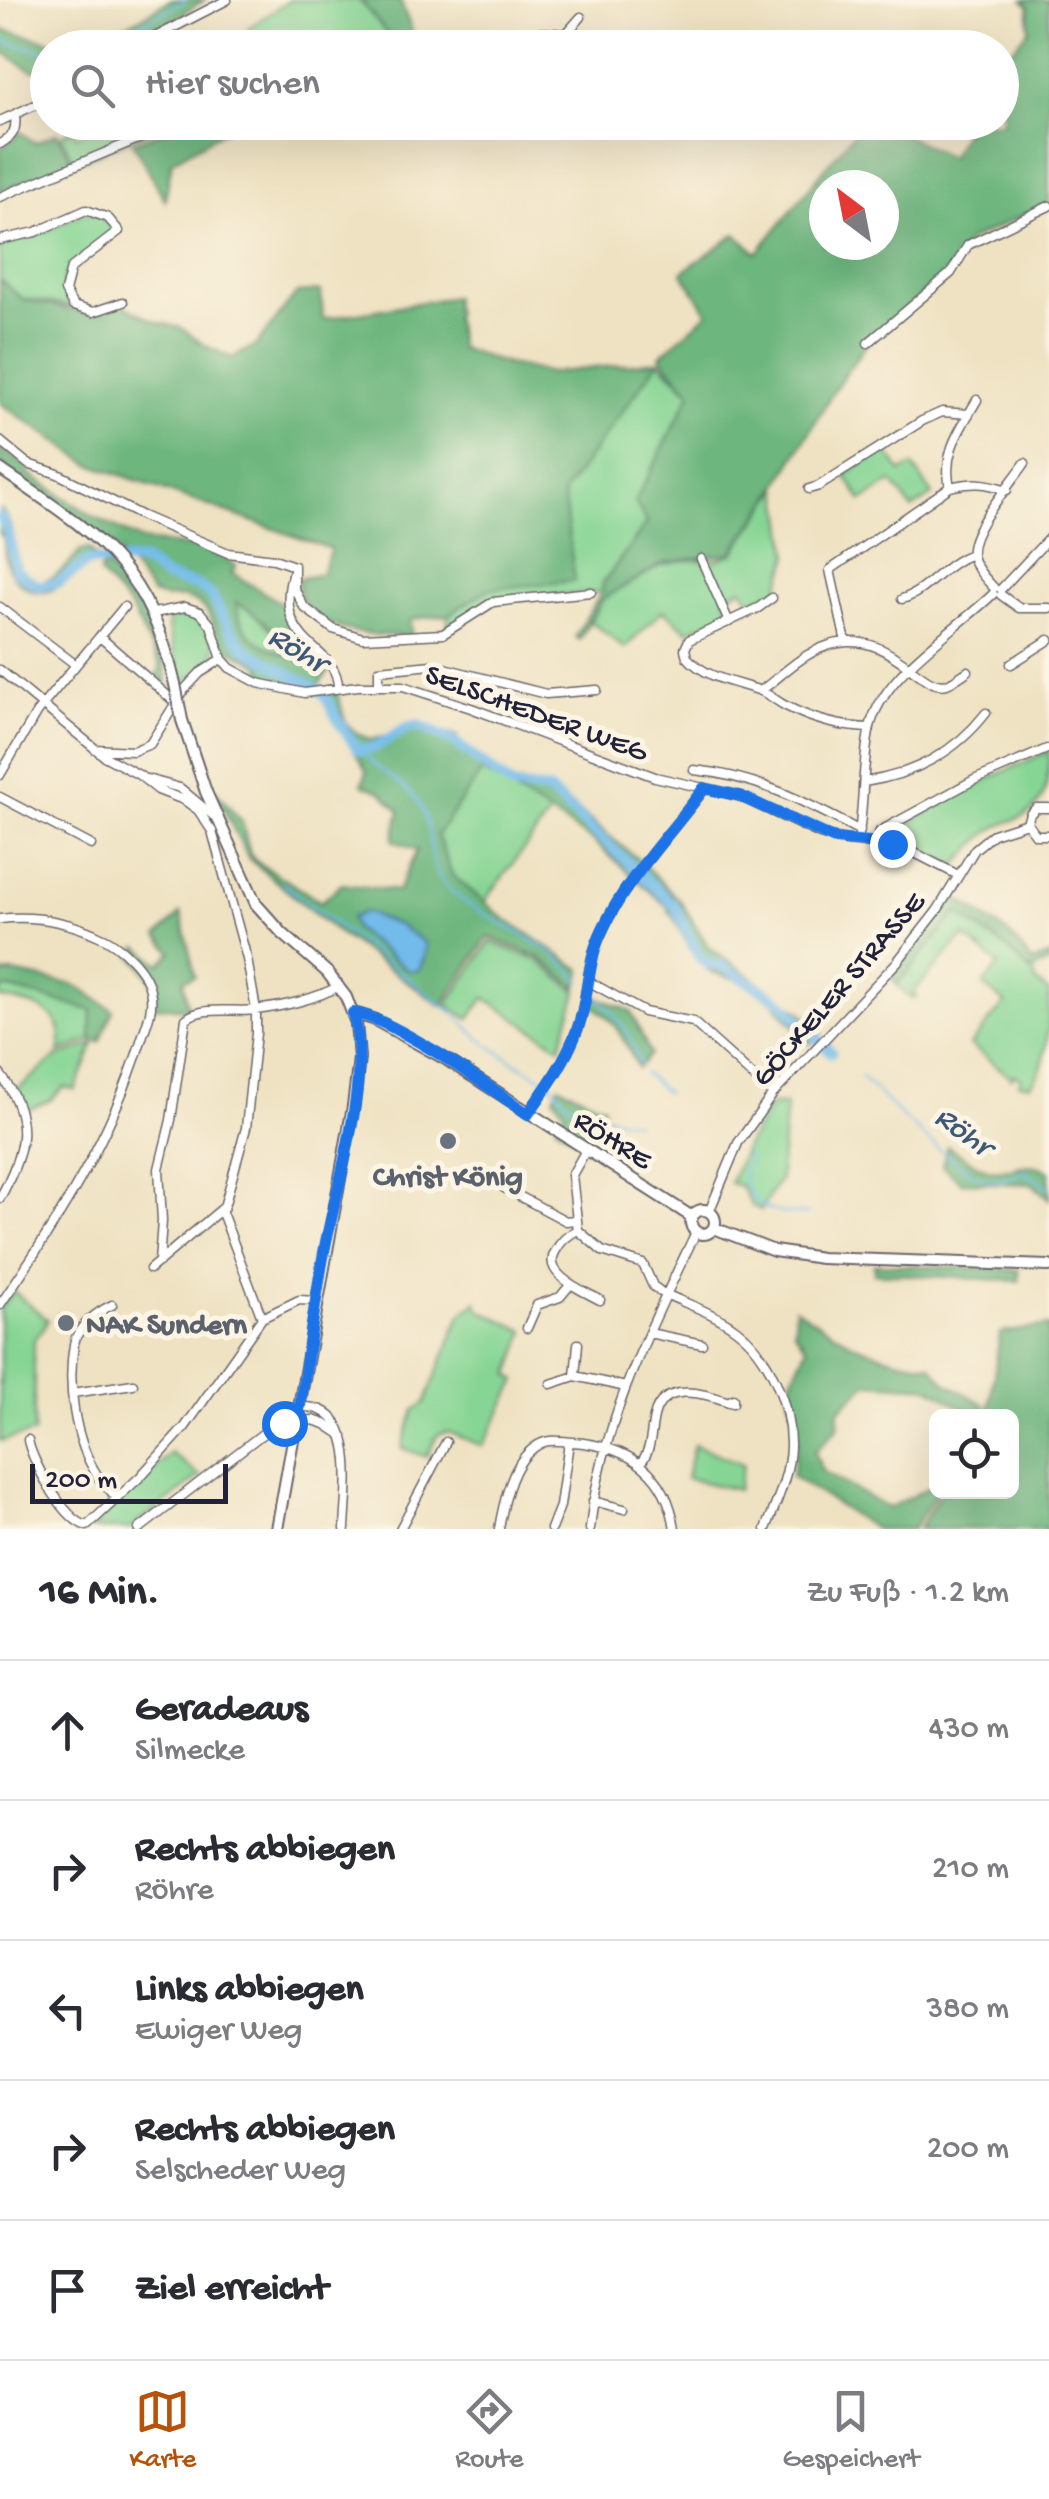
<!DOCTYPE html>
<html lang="de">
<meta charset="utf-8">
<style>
body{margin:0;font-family:"Gochi Hand",sans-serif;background:#f7f7f7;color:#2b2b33}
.controls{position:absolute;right:30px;bottom:30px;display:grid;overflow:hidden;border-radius:15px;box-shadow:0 10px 40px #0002}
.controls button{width:90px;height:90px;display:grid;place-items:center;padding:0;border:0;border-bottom:2px solid #e1e1e2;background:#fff;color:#2b2b33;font:50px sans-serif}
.compass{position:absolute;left:809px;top:170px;width:90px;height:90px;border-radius:50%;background:#fff;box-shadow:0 10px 40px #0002;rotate:328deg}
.scale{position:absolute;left:30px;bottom:25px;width:198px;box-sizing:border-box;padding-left:10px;border:5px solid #22223b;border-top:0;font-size:28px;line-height:35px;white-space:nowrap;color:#22223b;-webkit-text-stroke:8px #fcf5e5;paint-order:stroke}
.stop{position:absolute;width:30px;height:30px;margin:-22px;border:8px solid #1a73e8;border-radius:50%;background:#fff}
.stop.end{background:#1a73e8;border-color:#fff;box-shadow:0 2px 10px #0008}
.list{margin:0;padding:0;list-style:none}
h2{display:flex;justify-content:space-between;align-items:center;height:130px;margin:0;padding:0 40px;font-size:42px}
h2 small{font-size:32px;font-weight:400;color:#7c7c81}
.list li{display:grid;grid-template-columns:65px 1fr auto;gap:30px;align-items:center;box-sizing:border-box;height:140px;padding:0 40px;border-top:2px solid #e1e1e2}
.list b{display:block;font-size:38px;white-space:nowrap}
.list p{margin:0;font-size:32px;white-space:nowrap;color:#7c7c81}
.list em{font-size:32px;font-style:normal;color:#7c7c81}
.icon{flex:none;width:55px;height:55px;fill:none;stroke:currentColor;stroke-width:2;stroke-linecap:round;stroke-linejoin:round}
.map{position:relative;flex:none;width:1049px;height:1529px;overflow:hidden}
.search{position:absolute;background:#fff;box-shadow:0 10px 40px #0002;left:30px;right:30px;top:30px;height:110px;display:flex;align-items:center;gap:25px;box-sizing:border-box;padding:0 35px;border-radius:55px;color:#7c7c81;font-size:38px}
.sheet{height:830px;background:#fff}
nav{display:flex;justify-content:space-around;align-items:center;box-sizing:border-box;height:140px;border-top:2px solid #e1e1e2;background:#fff;font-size:28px;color:#7c7c81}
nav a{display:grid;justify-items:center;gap:5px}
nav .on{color:#b45309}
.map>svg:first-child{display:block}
</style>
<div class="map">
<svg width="1049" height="1529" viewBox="0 0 1049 1529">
<rect width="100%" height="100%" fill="#fcf5e5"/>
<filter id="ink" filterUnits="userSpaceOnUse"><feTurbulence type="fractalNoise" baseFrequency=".01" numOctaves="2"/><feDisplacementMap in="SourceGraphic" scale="20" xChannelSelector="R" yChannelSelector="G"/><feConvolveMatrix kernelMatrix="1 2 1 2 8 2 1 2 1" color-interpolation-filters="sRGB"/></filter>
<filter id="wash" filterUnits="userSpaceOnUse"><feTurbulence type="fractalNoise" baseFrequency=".0048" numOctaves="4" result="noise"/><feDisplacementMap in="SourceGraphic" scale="40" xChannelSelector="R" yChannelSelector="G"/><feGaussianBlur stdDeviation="2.25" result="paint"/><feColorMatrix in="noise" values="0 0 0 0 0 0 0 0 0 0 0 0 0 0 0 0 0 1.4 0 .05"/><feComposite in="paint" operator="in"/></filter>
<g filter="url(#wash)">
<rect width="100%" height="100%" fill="#efe2c2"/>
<path fill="#87d594" stroke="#547c68" stroke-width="2.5" d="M 290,0 L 359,0 L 398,47 L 261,47 L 248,28 Z
M 564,35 L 568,47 L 429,48 L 480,36 Z
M 93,123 L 169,123 L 75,163 L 61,136 L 72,129 L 77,136 L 95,127 Z
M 84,212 L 101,216 L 116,230 L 65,275 L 63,288 L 71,306 L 22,299 L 0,280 L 0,243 L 38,234 Z
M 659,361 L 691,393 L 635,502 L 648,522 L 603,583 L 602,592 L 494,600 L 448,629 L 448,615 L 489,589 L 574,580 L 563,493 Z
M 885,448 L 901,472 L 913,466 L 933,495 L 912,509 L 892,482 L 862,501 L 845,475 Z
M 779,488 L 789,556 L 778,590 L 751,602 L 742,588 L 725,596 L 731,612 L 688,631 L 663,610 L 625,648 L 590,621 L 603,599 L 660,566 L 685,560 L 715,560 L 733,554 Z
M 236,602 L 250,610 L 302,656 L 301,659 C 266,647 242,643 236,602 Z
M 191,614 C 202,621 221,641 213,656 C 208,666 191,677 182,685 L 168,630 L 169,620 L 178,615 Z
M 1049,751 C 1049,778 1048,807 1019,818 C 1008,822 999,825 990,831 C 976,841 968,855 956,865 L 904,842 L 882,837 L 883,833 L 898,829 L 968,788 Z
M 481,770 L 550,814 L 484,902 L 452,875 L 437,835 Z
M 957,913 L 1008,949 L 1030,971 L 1034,970 L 1035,981 L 1049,992 C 1049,1020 1049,1068 1030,1085 L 1019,1083 L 1021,1078 L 1014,1074 L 1012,1078 L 970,1045 L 1005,1003 L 983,985 L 999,965 L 964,936 L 913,993 L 916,997 L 910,998 L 896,985 Z
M 490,942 L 538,960 L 577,992 L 560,1047 L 485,998 L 469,1019 L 447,1005 Z
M 7,988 L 92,1010 L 91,1040 L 59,1052 C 70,1012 33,1003 0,998 L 0,990 Z
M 94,1044 L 75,1090 L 64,1087 L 51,1100 L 25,1111 L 17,1090 L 56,1057 Z
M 770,1105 L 786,1105 L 780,1178 L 761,1210 L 751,1205 L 741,1186 L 730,1183 L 745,1148 Z
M 13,1291 L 48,1320 L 34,1340 L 34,1433 L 0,1441 L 0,1309 Z
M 476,1302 L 480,1310 L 525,1331 L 510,1375 L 517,1380 L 483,1446 L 448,1432 L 437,1435 L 427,1457 L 402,1448 L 414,1410 L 425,1403 L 461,1314 Z
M 694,1445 L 743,1464 L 738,1490 L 686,1478 Z
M 171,1453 L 200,1476 L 130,1529 L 90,1529 Z"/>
<path fill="#6db67e" stroke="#486c5c" stroke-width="2.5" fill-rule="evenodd" d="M 170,0 L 205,0 L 127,47 L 48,48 L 47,71 L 31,70 L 0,50 L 0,29 L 74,47 L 135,21 Z
M 360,0 L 400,0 L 418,47 L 398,47 Z
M 1023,0 L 1049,0 L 1049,203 L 969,241 L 949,272 L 866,344 L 836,387 L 767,504 L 731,553 L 664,563 L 603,599 L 579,640 L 575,637 L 602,592 L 603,583 L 647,523 L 635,502 L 691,393 L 660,356 L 708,313 L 682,272 L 736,234 L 757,253 L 862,123 L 880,123 L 950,157 L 969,123 L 1002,122 L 1002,61 L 1029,30 L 1029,7 ZM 824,185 L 884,185 L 884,245 L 824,245 Z
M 183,123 L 237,123 L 172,161 L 165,200 L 133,143 Z
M 21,132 L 35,143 L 57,133 L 74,164 L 0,191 L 0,149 Z
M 0,280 L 23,299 L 91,314 L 121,303 L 154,321 L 181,328 L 206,346 L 232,358 L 256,345 L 297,293 L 321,291 L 323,319 L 453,297 L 459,348 L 507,364 L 550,373 L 659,361 L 563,493 L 575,581 L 489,589 L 448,615 L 411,619 L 411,636 C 373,636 296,633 298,579 L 321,574 L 331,549 L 90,464 L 0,403 Z
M 0,448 L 29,468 L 27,473 L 91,515 L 142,541 L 206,548 L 236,566 L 232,573 L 284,605 L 295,630 L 332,669 L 327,673 L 322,671 L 326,675 L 318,685 L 298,688 L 265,680 L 260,665 L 223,646 L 207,611 L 196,602 L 183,597 L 165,598 L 152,594 L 124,557 L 99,534 L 0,463 ZM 236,603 L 250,610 L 314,666 C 279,649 242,649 236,603 Z
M 0,509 C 16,525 11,541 17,561 C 30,604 66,571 81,550 L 88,548 L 99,559 C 71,561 74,575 55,588 C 38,599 17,585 9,569 C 5,560 5,548 4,538 L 0,535 Z
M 107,566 C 137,596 165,640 167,683 L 155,676 L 161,667 L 130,607 L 100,574 L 101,569 Z
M 337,693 L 346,723 L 356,733 L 371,740 L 416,727 L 457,736 L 457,742 L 514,783 L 549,787 L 641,862 L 681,902 L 708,946 L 823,1028 L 810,1044 L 773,1002 L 750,983 L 710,972 L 696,959 L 667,906 L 593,841 L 482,771 L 437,835 L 452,875 L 501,916 L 582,970 L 577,988 L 539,957 L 488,937 L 442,1006 L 336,931 L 249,859 L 213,788 L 242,821 L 250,854 L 257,862 L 321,902 L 342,884 L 398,891 L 417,850 L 393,840 L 400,811 L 381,792 L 362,784 L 367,772 L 322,695 Z
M 952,894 L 1011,936 L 1032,962 L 1049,955 L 1049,963 L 1030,971 L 1008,949 L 957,913 L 897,985 L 892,977 Z
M 181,913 L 195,976 L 183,980 L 188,1009 L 155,1006 C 158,983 145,970 131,954 L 139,947 L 160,964 L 172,952 L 158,936 Z
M 13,973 L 75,985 L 113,1010 L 100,1042 L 91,1040 L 92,1010 L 7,988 L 0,990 L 0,974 Z
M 594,996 L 631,1011 L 650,1054 L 638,1068 C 626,1044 616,1018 591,1005 Z
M 559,1086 L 604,1106 L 583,1143 L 556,1126 L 565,1111 L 554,1097 Z
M 947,1146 C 960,1153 977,1168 992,1170 C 1013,1173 1028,1157 1049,1172 L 1049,1200 L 1033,1184 L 961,1182 L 942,1166 Z
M 874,1264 L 1019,1270 L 1019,1281 L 874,1273 Z
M 795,1308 C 845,1341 871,1358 931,1365 L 944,1381 L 985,1405 L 981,1416 L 976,1416 L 928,1387 L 868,1383 L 839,1410 L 838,1428 L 815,1451 L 822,1471 L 888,1508 L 936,1484 L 937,1492 L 913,1529 L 875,1529 L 792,1476 L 798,1437 L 788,1388 L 807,1347 L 794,1331 Z
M 1049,1326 L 1049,1529 L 919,1529 L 941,1492 L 1012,1492 L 1012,1416 L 986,1416 L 989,1410 L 1000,1333 Z"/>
<path fill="#72bbea" stroke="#4a6e92" stroke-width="2.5" d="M 364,912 L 400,926 L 425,943 L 425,955 L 419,970 L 409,971 L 355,929 L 351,918 Z"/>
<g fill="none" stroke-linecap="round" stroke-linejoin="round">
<path stroke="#72bbea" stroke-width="2.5" d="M 0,40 L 48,53
M 98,48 L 186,0
M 363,751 C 378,773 404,780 419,803 C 435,830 425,867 449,889 C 478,915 515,928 547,949 C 560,957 570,970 581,981
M 283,884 L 456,1015 C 488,1050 507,1056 545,1080 C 557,1086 561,1100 574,1106 C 587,1112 619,1118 635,1122
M 600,999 L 627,1031 L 640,1065
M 644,1073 L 666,1093
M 861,1077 C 887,1100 964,1183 996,1181 C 1005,1180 1015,1174 1025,1172 L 1049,1188
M 745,1154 L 749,1162 L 742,1171 C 750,1210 772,1215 808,1214"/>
<path stroke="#72bbea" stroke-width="11" d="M 0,517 L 7,528 L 16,571 L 39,587 L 59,582 L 89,561 L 143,561 L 165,577 L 198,586 L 212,596 L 229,628 L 247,650 L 324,693 L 340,724 L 359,750 L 373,748 L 409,727 L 419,726 L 453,741 L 513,787 L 549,791 L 634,868
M 642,875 L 674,905 L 699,957 L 709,965 L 723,966 L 779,1000 L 831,1052"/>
</g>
</g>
<g filter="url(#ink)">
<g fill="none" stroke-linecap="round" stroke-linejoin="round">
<defs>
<path id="minor" d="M 134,48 L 227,0
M 423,48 C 471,34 517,30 566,34 L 581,17
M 0,121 L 48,99
M 0,144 C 13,136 17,131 15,115
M 0,197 L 178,122
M 0,240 L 36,232 L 86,210 L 108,218 L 119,231 L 71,268 L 65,291 L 73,306 L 93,312 L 123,302
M 868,343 L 951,273 L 968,245 L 1049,206
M 0,441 L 28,464 L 58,474 L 142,516 L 228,553 L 274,559 L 294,566
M 950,487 C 942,452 960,430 977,400
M 809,489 L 819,486 L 922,421 L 942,412 L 969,414
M 701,559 L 729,622
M 294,566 L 294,588 L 304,607 L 333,629 L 363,638 L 443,634 L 493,602 L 591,592
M 292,575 C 273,647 338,645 338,687
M 994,588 C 986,579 973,566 972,554 C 969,529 1012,483 1025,463
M 1001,589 L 1049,538
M 1001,595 L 1019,608 L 1049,608
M 772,598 L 758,608 L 689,640 L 685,649 L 687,657 C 705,678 734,682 758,690 C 768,693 776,701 786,706 C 811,719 841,727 869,728
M 902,599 C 927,592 944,563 972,554
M 0,607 L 76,665
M 154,613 L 185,607 L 200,612 L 211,625 L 222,659 L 230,668 L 258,683 L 304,693 L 358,686 L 403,686 L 471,708 L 655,777 L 739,796 L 820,834 L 847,841 L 901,846 L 958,875
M 100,637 L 176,703
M 846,642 L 830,570 L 950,487 C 972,482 985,482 1007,490
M 1011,664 L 1049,640
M 0,670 L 104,756 L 139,775 L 158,790 L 184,800 L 198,810 L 212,831 L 247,959 L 256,1010 L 256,1033 L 246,1128 L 224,1207 L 150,1269
M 379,685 L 379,670 L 432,665 L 546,694 L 597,690
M 762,690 C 782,675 802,654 827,646 C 890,625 920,693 947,684 C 954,681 962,675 968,671
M 95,749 L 133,751 L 150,744 L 184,690 L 200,673 L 222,659
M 694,770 C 756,776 806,802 860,831
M 0,775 L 37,712 L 124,607
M 147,779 L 180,788 L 216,818
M 864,782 C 913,775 956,752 986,713
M 0,797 L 91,845
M 1049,808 L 1036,808 L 1030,814 L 1027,823 L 1036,835 L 1049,835
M 858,841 C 864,805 862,768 869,732 C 879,675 953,633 993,594
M 876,842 L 880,831 L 974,780 L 1047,749
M 0,919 C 34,915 66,921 97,935 C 120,944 149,971 151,996 C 153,1012 145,1027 141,1041 C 111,1138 57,1222 0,1305
M 588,981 L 644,1012 L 693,1022 L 773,1094
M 0,1074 C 34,1119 25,1152 0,1198
M 528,1113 C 548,1087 567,1059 578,1027 C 588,998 586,966 599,938 C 623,881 668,837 705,788
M 586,1150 L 572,1175 L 578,1230 L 602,1251 L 643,1264 L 653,1286 L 661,1292 C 686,1304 715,1313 737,1330 C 770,1355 791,1407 790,1447 C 789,1476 776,1503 766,1529
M 504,1188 L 566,1221 L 575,1220
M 221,1210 L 262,1318
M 709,1212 L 738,1143 L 773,1094 L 897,962 L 937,911 L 975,849 L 993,834 L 1027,823
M 578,1230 C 569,1234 560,1242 555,1252 C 542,1275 584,1291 600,1300
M 159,1262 L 162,1221 L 159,1169 L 171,1120 L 186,1019 C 201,1005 236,1013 255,1010 C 282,1007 316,999 339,986
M 112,1305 C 97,1312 77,1327 74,1344 C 67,1385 74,1439 97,1475 C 102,1484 110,1491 117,1499
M 527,1328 L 537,1305 L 560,1297 L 571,1284
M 649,1333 L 702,1344
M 575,1376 L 578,1344
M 551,1384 L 575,1376 L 626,1387
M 73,1393 L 133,1384
M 265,1427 C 275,1414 288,1406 306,1407 C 361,1409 346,1494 345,1529
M 28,1440 C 32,1462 64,1520 87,1526 L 140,1477 L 185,1427 L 262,1318 L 299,1300 L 316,1301
M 641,1463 C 652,1448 650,1435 654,1417 C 662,1381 704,1393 729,1402 L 733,1403 L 733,1399 L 729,1402
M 593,1501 L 624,1509
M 139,1529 L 274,1425 L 313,1420 L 325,1424 L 343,1436
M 400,1529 L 446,1442
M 499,1529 C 503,1505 511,1467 530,1451 C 545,1437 555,1441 573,1442 C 628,1446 667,1472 675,1529
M 551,1529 L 560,1506 L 569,1442
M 590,1529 C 601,1423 651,1327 696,1232"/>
<path id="major" d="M 0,469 C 97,536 146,561 175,684
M 206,792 L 256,904 L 282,933 L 327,972 L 346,997 L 356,1023 L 359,1058 L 353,1106 L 277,1529
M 353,1013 L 373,1019 L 447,1060 L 692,1217
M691 1222a12 12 0 1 1 24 0a12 12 0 1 1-24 0Z
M 714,1228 L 774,1251 L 821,1258 L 1049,1266"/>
</defs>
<use href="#minor" stroke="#6a656a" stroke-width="11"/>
<use href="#major" stroke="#6a656a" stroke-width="14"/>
<use href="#minor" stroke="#fff" stroke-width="8"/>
<use href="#major" stroke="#fff" stroke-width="10"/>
<defs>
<path id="major-bridge" d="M 175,684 L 182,720 L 206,792"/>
</defs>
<use href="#major-bridge" stroke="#6a656a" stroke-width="14" stroke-linecap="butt"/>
<use href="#major-bridge" stroke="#fff" stroke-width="10"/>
</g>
</g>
<g fill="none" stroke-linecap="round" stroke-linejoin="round" filter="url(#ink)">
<path stroke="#1a73e8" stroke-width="12" d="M 284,1423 L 296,1421 L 300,1406 C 308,1353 315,1300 325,1247 C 338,1181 372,1078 353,1013 C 392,1017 492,1089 528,1114 C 547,1087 567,1059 578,1028 C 589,996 587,962 602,931 C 626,878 670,835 704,788 L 740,796 L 835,839 L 892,844"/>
</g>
<g fill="#6b7280" stroke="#fcf5e5" stroke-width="4">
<circle cx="448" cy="1141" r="10"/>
<circle cx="66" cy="1323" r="10"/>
</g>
<g text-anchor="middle" stroke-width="10" stroke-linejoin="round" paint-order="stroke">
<g font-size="30" fill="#22223b" stroke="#fcf5e5">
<text transform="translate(537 711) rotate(20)" y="10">SELSCHEDER WEG</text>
<text transform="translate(837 988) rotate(-49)" y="10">GÖCKELER STRASSE</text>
<text transform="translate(614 1138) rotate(32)" y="10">RÖHRE</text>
</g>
<g font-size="30" font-weight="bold" fill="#5b616d" stroke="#fcf5e5">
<text x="448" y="1185">Christ König</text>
<text x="86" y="1333" text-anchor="start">NAK Sundern</text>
</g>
<g font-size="32" font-style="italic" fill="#3e5878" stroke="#fcf5e5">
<text transform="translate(299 647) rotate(31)" y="11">Röhr</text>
<text transform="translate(965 1129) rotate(36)" y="11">Röhr</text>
</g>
</g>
</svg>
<div class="controls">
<button><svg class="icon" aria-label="locate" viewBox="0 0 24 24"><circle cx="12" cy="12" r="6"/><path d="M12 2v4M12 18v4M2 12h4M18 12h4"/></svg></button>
</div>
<svg class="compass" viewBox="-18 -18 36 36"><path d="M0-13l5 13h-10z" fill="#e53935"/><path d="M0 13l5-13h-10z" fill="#7c7c81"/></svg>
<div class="scale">200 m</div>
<div class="stop" style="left:284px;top:1423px"></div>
<div class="stop end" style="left:892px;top:844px"></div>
<div class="search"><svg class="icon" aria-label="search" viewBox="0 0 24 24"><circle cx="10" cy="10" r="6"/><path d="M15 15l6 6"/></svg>Hier suchen</div>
</div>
<section class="sheet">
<h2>16 Min.<small>Zu Fuß · 1.2 km</small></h2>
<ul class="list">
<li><svg class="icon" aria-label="ahead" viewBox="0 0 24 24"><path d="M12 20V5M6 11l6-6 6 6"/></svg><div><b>Geradeaus</b><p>Silmecke</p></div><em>430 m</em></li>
<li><svg class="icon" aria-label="right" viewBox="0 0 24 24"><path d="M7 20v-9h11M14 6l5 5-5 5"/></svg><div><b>Rechts abbiegen</b><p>Röhre</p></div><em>210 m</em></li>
<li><svg class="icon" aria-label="left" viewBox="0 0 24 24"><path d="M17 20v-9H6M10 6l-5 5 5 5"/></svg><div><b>Links abbiegen</b><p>Ewiger Weg</p></div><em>380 m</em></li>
<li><svg class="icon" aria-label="right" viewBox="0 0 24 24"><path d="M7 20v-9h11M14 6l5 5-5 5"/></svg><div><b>Rechts abbiegen</b><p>Selscheder Weg</p></div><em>200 m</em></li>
<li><svg class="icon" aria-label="arrive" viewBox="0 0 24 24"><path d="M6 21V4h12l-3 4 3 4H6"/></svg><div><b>Ziel erreicht</b></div></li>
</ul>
</section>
<nav>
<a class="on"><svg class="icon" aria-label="map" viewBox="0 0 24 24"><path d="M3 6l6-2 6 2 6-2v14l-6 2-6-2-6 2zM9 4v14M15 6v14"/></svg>Karte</a>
<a><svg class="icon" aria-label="directions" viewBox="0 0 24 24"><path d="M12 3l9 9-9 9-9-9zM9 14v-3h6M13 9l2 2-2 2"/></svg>Route</a>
<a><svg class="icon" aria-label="saved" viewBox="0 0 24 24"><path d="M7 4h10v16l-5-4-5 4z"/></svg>Gespeichert</a>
</nav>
